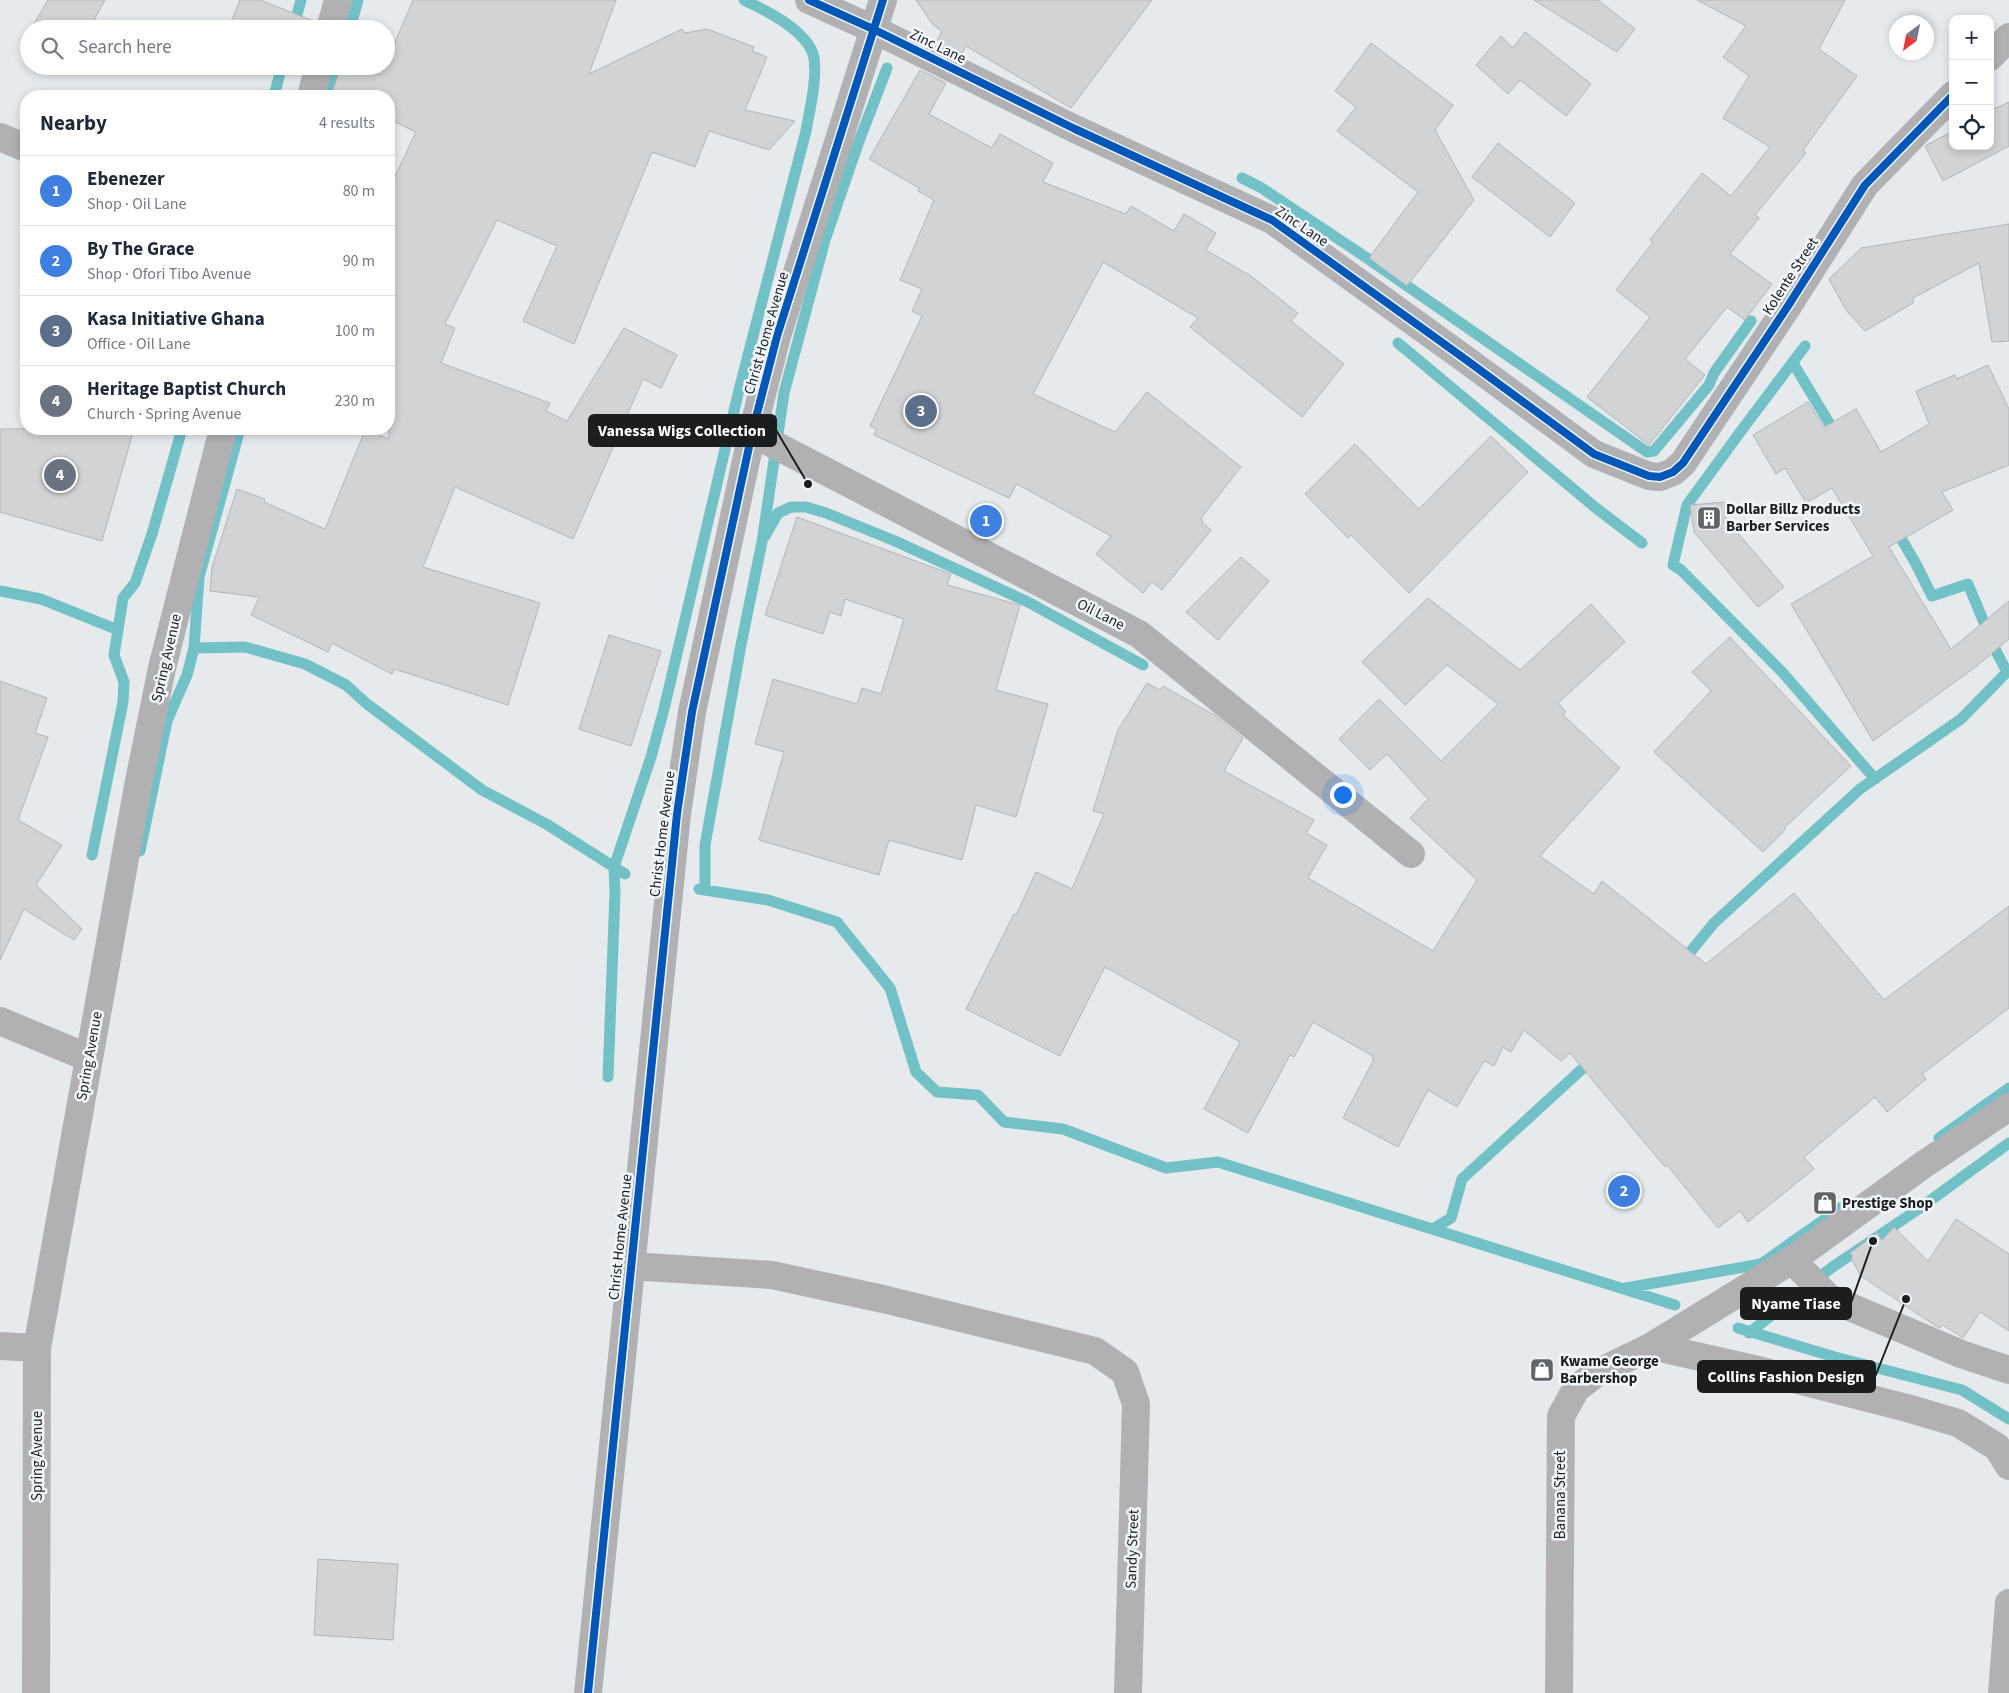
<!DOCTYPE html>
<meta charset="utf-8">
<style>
body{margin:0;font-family:"Source Sans 3",sans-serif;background:#f6f6f7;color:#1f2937}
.controls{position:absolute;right:15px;top:15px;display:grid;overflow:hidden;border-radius:10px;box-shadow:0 2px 8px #0003}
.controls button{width:45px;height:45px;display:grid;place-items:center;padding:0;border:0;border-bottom:1px solid #e0e1e3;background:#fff;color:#1f2937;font:25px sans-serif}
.compass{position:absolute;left:1889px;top:15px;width:45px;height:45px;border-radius:50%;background:#fff;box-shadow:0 2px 8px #0003;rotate:212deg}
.you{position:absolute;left:1342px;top:794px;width:18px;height:18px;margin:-12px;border:4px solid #fff;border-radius:50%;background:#1a73e8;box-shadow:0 0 0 8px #1a73e833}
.badge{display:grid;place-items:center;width:32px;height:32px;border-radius:50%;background:#626567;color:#fff;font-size:16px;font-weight:700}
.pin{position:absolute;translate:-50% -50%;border:2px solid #fff;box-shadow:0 1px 5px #0006}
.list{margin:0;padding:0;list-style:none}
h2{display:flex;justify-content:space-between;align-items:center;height:65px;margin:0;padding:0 20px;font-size:21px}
h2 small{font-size:16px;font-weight:400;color:#747a83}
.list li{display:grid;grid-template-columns:32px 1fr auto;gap:15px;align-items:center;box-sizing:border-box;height:70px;padding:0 20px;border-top:1px solid #e0e1e3}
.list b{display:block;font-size:19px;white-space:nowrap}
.list p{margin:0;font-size:16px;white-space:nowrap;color:#747a83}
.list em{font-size:16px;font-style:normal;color:#747a83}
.icon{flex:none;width:28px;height:28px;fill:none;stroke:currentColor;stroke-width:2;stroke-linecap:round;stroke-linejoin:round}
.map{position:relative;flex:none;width:2009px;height:1693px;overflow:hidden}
.search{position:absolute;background:#fff;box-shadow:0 2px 8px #0003;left:20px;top:20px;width:375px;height:55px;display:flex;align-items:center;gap:12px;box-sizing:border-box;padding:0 18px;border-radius:28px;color:#747a83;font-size:19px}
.panel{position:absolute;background:#fff;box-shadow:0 2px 8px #0003;left:20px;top:90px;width:375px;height:345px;border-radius:20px}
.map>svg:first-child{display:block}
</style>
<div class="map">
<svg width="2009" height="1693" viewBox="0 0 2009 1693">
<rect width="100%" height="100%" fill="#e7eaed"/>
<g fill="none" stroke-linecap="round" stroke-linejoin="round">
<path stroke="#71c1c7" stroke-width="11" d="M 293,29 L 301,0
M 350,29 L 358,0
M 274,96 L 282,66
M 330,96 L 339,66
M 1242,178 L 1260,187 L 1358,252 L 1647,452 L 1654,451 L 1709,385 L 1714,373 L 1751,321
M 1398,343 L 1596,508 L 1642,543
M 1805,346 L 1741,431 L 1687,505 L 1673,565 L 1681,570 L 1783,673 L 1875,779
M 1793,363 L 1837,436
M 1895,528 L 1916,564 L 1932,596 L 1968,584 L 1995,649 L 2007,672
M 765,536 L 778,513 L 791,507 L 806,507 L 826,513 L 895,541 L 1028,602 L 1143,665
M 0,591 L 41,599 L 118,630
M 194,648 L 245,647 L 305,664 L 346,685 L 367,704 L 482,790 L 548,825 L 625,874
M 140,851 L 167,721 L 187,675 L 194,648 L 199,577 L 240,429
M 92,855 L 123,702 L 124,682 L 114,655 L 123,598 L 135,583 L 152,534 L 182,429
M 699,889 L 768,900 L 837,922 L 890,988 L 916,1072 L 937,1092 L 978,1095 L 1004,1122 L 1063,1129 L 1166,1168 L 1218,1162 L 1675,1305
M 705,890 L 705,845 L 741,645 L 762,542 L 784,393 L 825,240 L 858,144 L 887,68
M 1682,962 L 1714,923 L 1860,789 L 1961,719 L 2009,670
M 608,1077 L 615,893 L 614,867 L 651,757 L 664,709 L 738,394 L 806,131 C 810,108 817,81 814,58 C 809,31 765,10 744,0
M 1939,1138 L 2009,1088
M 1433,1229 L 1451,1218 L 1462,1179 L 1593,1059
M 1626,1288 L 1761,1264 L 1842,1207
M 1738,1328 L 1835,1357 L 1962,1390 L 2009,1419
M 1749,1333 L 1831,1268 L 1920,1208 L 2009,1143"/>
</g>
<path fill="#d1d3d5" stroke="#b3b6b8" d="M 48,0 L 105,0 L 89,29 L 31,29 Z
M 240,0 L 260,0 L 316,22 L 315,29 L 228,29 Z
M 413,0 L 616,0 L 589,74 L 682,29 L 685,33 L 707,29 L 754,47 L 752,51 L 767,57 L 745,110 L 795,121 L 769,150 L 709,131 L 695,167 L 652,152 L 574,344 L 523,321 L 557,246 L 497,220 L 445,324 L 455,328 L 441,363 L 550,403 L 546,411 L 567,421 L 624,328 L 677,355 L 661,388 L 643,379 L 573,539 L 455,487 L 423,567 L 540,603 L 508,705 L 394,669 L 392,674 L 332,643 L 328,652 L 251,615 L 259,597 L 210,591 L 212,567 L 237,489 L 265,499 L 264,502 L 325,529 L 365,430 L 389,439 L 389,189 L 416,132 L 389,119 L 389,96 L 331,96 L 341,66 L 356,66 L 381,75 Z
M 916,0 L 1152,0 L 1071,108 L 966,46 L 961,55 L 936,43 L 942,31 L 933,25 Z
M 1534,0 L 1598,0 L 1635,29 L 1617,52 Z
M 1697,0 L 1845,0 L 1819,49 L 1857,76 L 1803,150 L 1806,153 L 1755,215 L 1759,218 L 1730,254 L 1772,284 L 1745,320 L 1727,307 L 1685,359 L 1705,375 L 1649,445 L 1587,397 L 1650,317 L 1616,290 L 1653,242 L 1650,240 L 1702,173 L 1731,196 L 1770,147 L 1723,118 L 1749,76 L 1723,57 L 1746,26 Z
M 1525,32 L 1591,84 L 1566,116 L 1520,80 L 1508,94 L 1476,65 L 1501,36 L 1513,48 Z
M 1371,43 L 1453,105 L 1435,130 L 1474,200 L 1407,286 L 1369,258 L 1418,192 L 1337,131 L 1356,107 L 1335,91 Z
M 920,70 L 946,83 L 929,114 L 992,148 L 1000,134 L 1053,163 L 1043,182 L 1126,214 L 1131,206 L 1174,231 L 1184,214 L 1216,233 L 1206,250 L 1251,276 L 1298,313 L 1291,321 L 1344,364 L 1302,417 L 1190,327 L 1198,318 L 1103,262 L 1033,394 L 1115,432 L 1147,392 L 1241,467 L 1201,518 L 1203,520 L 1202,522 L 1211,530 L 1162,590 L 1152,582 L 1143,593 L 1096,554 L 1111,536 L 1017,484 L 1009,498 L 874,435 L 876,429 L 870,426 L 922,316 L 912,311 L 922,289 L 900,280 L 934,200 L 918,191 L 919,188 L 869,159 Z
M 2009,102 L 2009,146 L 1943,181 L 1925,146 L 1953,131 L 1953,146 L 1990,146 L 1990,111 Z
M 1498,143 L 1575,203 L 1550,237 L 1472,177 Z
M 2009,224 L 2009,341 L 1992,342 L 1979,263 L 1913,298 L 1913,303 L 1865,331 L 1846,310 L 1829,279 L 1861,248 Z
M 1988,365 L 2009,409 L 2009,465 L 1942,492 L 1953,510 L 1889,547 L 1951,649 L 2009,601 L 2009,639 L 1977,666 L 1873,741 L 1791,604 L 1873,556 L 1832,488 L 1806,503 L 1785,468 L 1776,474 L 1753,435 L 1808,402 L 1824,427 L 1856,409 L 1881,452 L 1929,424 L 1916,391 L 1955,375 L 1957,379 Z
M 0,429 L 134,429 L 102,541 L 0,512 Z
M 1491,436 L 1528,472 L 1409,593 L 1351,535 L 1348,538 L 1305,494 L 1355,444 L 1419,509 Z
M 1724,502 L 1726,519 L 1784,587 L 1758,607 L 1694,532 L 1690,505 Z
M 797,517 L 951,574 L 947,585 L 1020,605 L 996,690 L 1048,704 L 1016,817 L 976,805 L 962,860 L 889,840 L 879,875 L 759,840 L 784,752 L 755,744 L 773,679 L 857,704 L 862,688 L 881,694 L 904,619 L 845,599 L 841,616 L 830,612 L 823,634 L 765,615 Z
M 1241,557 L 1269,581 L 1218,640 L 1186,612 Z
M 1428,598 L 1520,670 L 1591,604 L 1625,642 L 1558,703 L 1566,712 L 1563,715 L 1620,768 L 1540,856 L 1594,894 L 1602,881 L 1706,964 L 1794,893 L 1884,1000 L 2009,906 L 2009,1008 L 1922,1074 L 1926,1079 L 1887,1112 L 1875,1097 L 1804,1157 L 1814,1169 L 1748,1222 L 1740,1211 L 1718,1228 L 1667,1165 L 1665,1167 L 1570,1053 L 1561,1061 L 1524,1030 L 1511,1052 L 1503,1047 L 1494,1066 L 1484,1061 L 1457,1107 L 1428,1090 L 1398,1147 L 1343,1118 L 1374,1059 L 1372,1058 L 1373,1056 L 1313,1022 L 1294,1057 L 1290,1055 L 1248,1133 L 1204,1109 L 1240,1042 L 1105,967 L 1060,1056 L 966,1009 L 1014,914 L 1016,915 L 1036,872 L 1072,889 L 1104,814 L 1093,811 L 1118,730 L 1147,683 L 1160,690 L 1163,686 L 1216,716 L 1243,738 L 1224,771 L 1314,820 L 1306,833 L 1327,845 L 1308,878 L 1433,951 L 1477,880 L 1410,818 L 1428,799 L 1387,754 L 1370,770 L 1339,739 L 1379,699 L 1441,761 L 1498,704 L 1447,665 L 1405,705 L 1362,662 Z
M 609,635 L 661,651 L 631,746 L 579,729 Z
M 1730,637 L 1851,766 L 1784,828 L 1785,830 L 1763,852 L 1654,752 L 1711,691 L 1692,672 Z
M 0,681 L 47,698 L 35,733 L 48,737 L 18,820 L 62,845 L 36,885 L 82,929 L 74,940 L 24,909 L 0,960 Z
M 1956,1219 L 2009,1254 L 2009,1331 L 1980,1312 L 1963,1338 L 1943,1325 L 1940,1328 L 1936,1326 L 1861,1276 L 1851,1258 L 1853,1257 L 1850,1253 L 1877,1233 L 1882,1240 L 1894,1227 L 1928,1261 Z
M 318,1559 L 398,1564 L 393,1640 L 314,1635 Z"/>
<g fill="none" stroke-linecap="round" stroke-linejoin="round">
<path stroke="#b1b0b2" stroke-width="28" d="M 809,0 L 873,29 L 1075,129 L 1272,220 L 1465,359 L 1594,454 L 1649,476 L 1660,477 L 1673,472 L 1683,463 L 1786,309 L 1865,185 L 1953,95
M 330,29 L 338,0
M 1990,57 L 2009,37
M 311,96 L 319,66
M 0,137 L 26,148
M 752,433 L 1139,634 L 1411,854
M 0,1021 L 89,1058
M 1792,1260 L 1829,1298 L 1961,1354 L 2009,1370
M 631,1266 L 772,1275 L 883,1299 L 1095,1351 L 1125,1372 L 1136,1404 L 1128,1693
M 0,1346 L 37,1348
M 1652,1346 L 1762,1371 L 1907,1408 L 1958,1423 L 1997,1447 L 2009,1466
M 36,1693 L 37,1348 L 138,786 L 162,668 L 223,429
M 588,1693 L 677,814 L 692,712 L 752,433 L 777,336 L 883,0
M 1559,1693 L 1561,1416 L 1576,1389 L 1595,1374 L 1652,1346 L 1792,1260 L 1923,1165 L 2009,1107
M 2002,1693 L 2009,1603"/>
<defs>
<path id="cycleway" d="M 809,0 L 873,29 L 1075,129 L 1272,220 L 1465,359 L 1594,454 L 1649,476 L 1660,477 L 1673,472 L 1683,463 L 1786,309 L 1865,185 L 1953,95
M 588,1693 L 677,814 L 692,712 L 752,433 L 777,336 L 883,0"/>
</defs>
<use href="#cycleway" stroke="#f2f7fd" stroke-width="11"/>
<use href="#cycleway" stroke="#0057b8" stroke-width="8"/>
</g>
<defs>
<symbol id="building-square" viewBox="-11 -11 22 22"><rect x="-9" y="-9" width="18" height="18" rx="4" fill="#626567" stroke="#f2f7fd"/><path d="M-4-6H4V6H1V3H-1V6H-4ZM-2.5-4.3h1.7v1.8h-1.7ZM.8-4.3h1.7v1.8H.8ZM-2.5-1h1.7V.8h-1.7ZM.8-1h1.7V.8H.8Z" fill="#fff"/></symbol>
<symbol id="shop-square" viewBox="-11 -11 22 22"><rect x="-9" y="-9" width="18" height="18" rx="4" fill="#626567" stroke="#f2f7fd"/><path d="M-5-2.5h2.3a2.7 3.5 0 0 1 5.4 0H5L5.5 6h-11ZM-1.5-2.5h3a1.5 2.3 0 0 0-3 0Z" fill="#fff"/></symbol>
</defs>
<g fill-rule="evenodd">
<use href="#building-square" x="1695" y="504" width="28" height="28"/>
<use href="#shop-square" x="1811" y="1189" width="28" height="28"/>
<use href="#shop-square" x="1528" y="1356" width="28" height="28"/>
</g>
<g text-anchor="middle" stroke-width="5" stroke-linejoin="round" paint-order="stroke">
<g font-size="15" fill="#1b1d1f" stroke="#f2f7fd">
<text transform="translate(938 46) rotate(26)" y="5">Zinc Lane</text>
<text transform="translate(1302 226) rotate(34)" y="5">Zinc Lane</text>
<text transform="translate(1790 276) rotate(-57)" y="5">Kolente Street</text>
<text transform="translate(766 333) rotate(-74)" y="5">Christ Home Avenue</text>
<text transform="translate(1101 614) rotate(27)" y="5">Oil Lane</text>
<text transform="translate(166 658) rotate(-77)" y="5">Spring Avenue</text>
<text transform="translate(662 834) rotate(-83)" y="5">Christ Home Avenue</text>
<text transform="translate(89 1056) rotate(-80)" y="5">Spring Avenue</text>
<text transform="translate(620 1237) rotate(-84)" y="5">Christ Home Avenue</text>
<text transform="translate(37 1456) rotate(-90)" y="5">Spring Avenue</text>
<text transform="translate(1560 1495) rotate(-90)" y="5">Banana Street</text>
<text transform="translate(1132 1549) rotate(-88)" y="5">Sandy Street</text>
</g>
<g font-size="15" font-weight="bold" fill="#1b1d1f" stroke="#f2f7fd" text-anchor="start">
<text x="1726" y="514">Dollar Billz Products<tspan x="1726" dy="17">Barber Services</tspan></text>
<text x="1842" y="1208">Prestige Shop</text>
<text x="1560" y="1366">Kwame George<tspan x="1560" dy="17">Barbershop</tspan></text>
</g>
</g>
<path fill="none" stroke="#1b1d1f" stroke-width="2" d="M808 484L776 430M1873 1241L1851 1303M1906 1299L1875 1377"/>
<g fill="#1b1d1f" stroke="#f2f7fd" stroke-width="2">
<circle cx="808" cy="484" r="5"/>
<circle cx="1873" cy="1241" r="5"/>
<circle cx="1906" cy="1299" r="5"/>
</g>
<g fill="#1b1d1f" stroke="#1b1d1f" stroke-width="2">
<rect x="589" y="415" width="187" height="31" rx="5"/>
<rect x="1741" y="1288" width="110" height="31" rx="5"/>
<rect x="1698" y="1361" width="177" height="31" rx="5"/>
</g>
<g font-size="16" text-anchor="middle" font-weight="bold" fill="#fff">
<text x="682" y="436">Vanessa Wigs Collection</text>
<text x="1796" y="1309">Nyame Tiase</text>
<text x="1786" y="1382">Collins Fashion Design</text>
</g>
</svg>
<div class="controls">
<button>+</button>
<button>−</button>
<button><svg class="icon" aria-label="locate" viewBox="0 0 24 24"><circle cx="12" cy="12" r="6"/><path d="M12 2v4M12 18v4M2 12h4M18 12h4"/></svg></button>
</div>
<svg class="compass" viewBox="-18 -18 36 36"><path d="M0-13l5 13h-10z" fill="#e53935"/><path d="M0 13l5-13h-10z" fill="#747a83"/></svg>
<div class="you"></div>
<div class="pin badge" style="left:986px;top:521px;background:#3f7fe0">1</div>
<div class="pin badge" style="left:1624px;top:1191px;background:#3f7fe0">2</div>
<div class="pin badge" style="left:921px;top:411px;background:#5c6f8a">3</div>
<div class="pin badge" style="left:60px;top:475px;background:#6b7280">4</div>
<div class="search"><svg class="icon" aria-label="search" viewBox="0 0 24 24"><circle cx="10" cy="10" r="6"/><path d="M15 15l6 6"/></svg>Search here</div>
<section class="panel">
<h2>Nearby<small>4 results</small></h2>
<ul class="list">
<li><span class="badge" style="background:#3f7fe0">1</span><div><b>Ebenezer</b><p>Shop · Oil Lane</p></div><em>80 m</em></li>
<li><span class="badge" style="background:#3f7fe0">2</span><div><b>By The Grace</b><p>Shop · Ofori Tibo Avenue</p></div><em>90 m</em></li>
<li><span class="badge" style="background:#5c6f8a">3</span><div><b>Kasa Initiative Ghana</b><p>Office · Oil Lane</p></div><em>100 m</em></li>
<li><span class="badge" style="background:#6b7280">4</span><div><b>Heritage Baptist Church</b><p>Church · Spring Avenue</p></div><em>230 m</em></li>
</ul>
</section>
</div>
